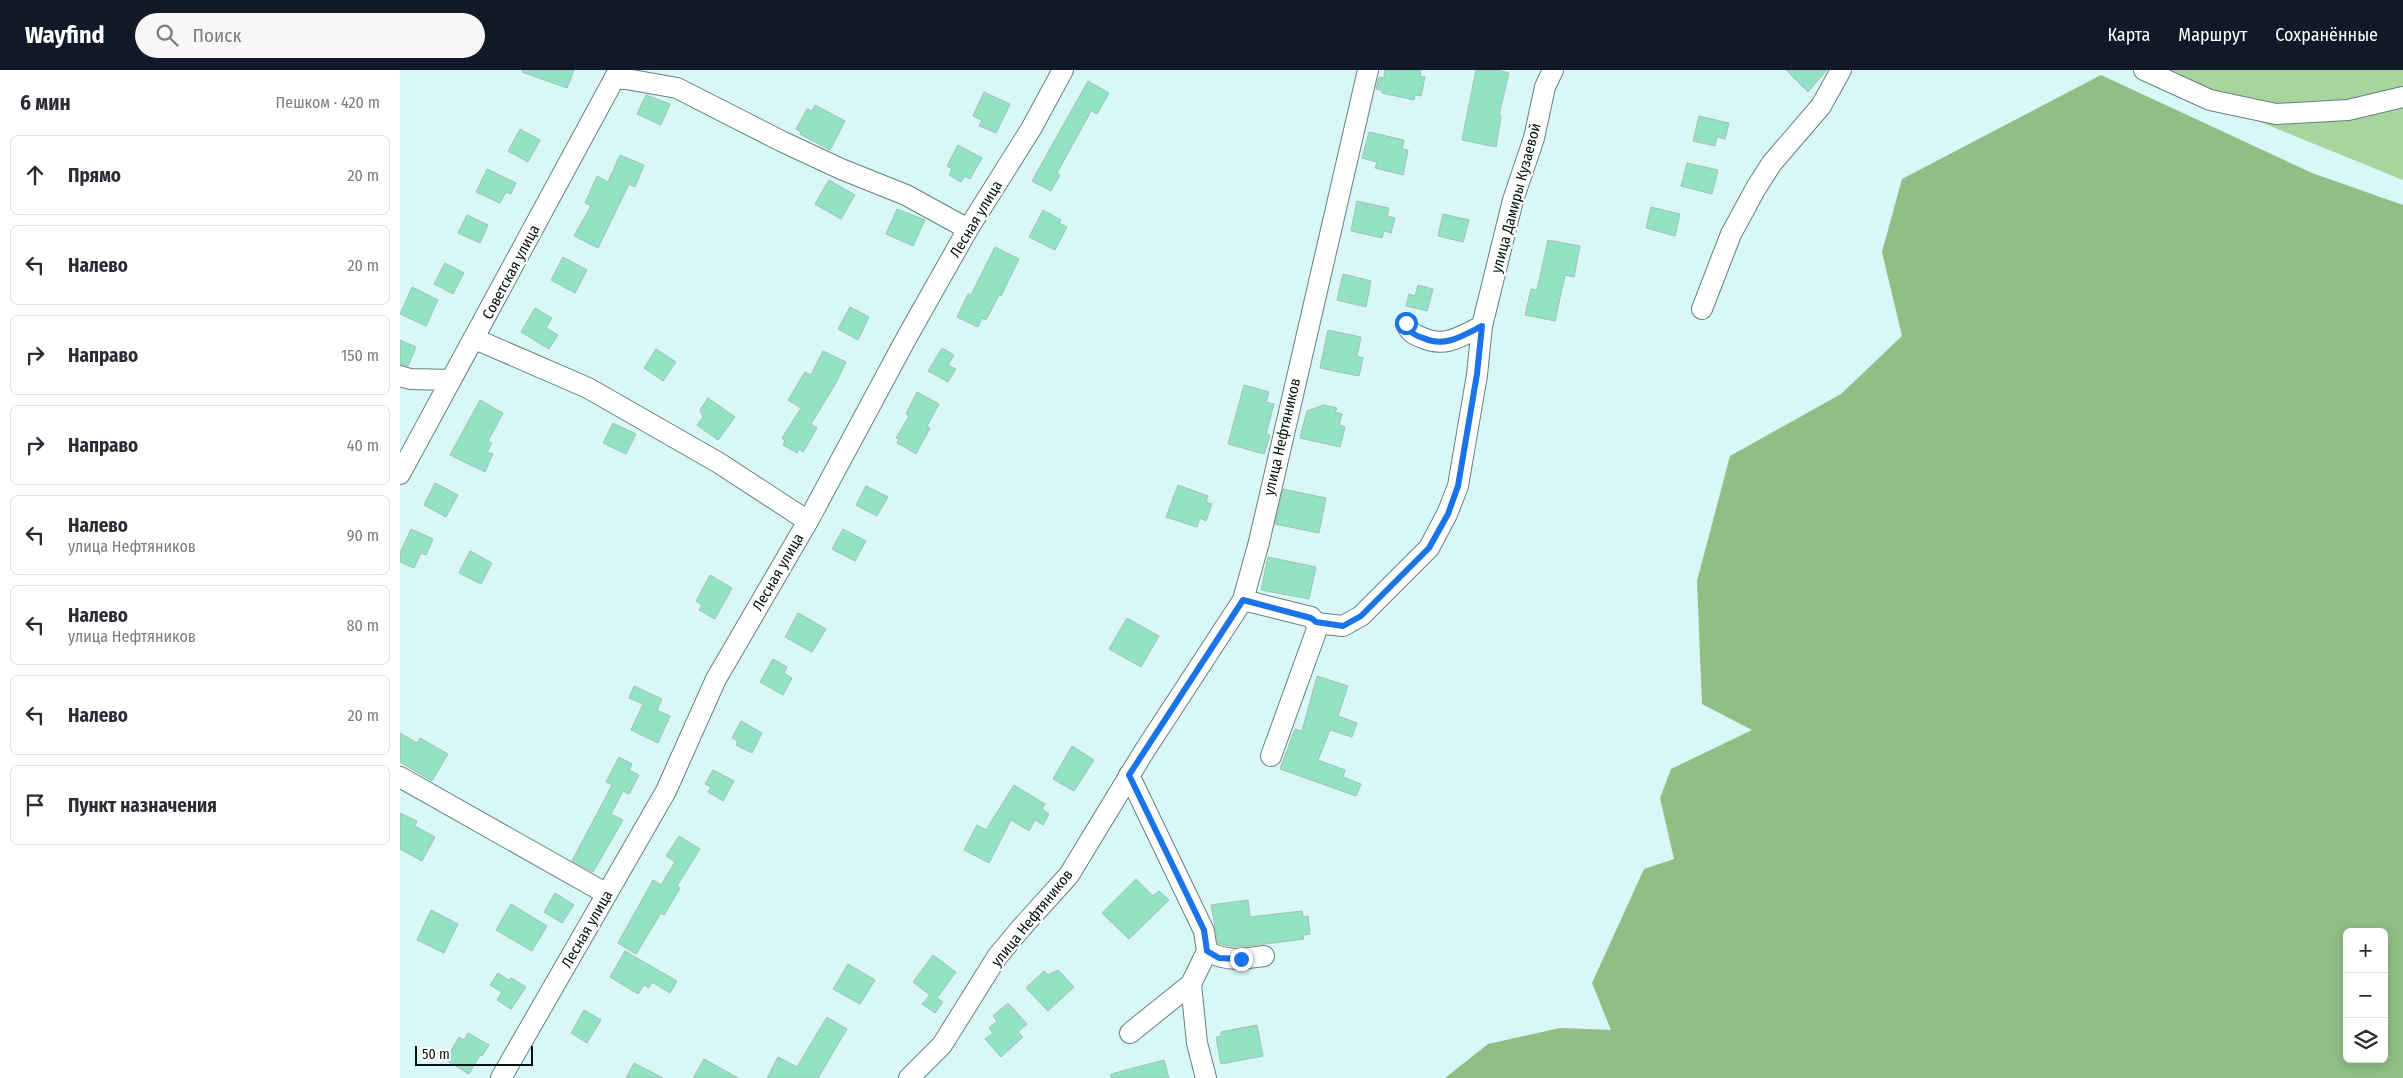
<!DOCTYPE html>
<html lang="ru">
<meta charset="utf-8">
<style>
body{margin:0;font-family:"Fira Sans Condensed",sans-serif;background:#f7f7f7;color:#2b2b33}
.controls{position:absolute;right:15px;bottom:15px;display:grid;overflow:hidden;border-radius:8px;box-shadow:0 2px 12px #0003}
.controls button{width:45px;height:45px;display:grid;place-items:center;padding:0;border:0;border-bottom:1px solid #e1e1e2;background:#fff;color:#2b2b33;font:25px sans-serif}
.scale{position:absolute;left:15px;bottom:12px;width:118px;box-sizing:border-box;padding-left:5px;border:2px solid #061111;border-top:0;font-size:14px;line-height:18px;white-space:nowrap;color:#061111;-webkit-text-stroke:4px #fff;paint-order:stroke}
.stop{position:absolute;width:15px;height:15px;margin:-11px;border:4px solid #1a73e8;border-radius:50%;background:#fff}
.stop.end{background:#1a73e8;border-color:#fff;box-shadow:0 1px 5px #0008}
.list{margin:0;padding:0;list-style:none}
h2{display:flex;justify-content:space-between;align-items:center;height:65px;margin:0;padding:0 20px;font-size:21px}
h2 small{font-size:16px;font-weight:400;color:#7c7c81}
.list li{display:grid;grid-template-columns:32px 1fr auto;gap:15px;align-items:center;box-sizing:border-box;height:80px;margin:0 10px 10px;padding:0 10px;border:1px solid #e1e1e2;border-radius:8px}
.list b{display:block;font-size:19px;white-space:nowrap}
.list p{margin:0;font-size:16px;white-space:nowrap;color:#7c7c81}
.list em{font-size:16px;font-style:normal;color:#7c7c81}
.icon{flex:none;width:28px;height:28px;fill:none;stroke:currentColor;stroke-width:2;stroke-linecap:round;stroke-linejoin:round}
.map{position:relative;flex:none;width:2003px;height:1008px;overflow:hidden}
header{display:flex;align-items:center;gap:30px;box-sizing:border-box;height:70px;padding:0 25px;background:#111827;color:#fff}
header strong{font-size:24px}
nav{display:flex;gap:28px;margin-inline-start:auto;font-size:18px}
.search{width:350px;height:45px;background:#f7f7f7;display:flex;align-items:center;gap:12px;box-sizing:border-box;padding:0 18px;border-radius:28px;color:#7c7c81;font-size:19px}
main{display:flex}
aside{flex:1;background:#fff}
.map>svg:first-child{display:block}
</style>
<header>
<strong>Wayfind</strong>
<div class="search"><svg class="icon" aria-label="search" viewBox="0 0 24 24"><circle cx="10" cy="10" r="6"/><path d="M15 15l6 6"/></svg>Поиск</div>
<nav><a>Карта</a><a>Маршрут</a><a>Сохранённые</a></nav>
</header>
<main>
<aside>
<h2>6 мин<small>Пешком · 420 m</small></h2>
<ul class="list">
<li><svg class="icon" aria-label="ahead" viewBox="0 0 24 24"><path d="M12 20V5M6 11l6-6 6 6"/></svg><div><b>Прямо</b></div><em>20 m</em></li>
<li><svg class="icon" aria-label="left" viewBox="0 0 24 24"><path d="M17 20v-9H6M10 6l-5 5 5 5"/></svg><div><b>Налево</b></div><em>20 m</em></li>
<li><svg class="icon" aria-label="right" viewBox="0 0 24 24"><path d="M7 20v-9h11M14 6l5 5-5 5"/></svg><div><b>Направо</b></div><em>150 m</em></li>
<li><svg class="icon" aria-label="right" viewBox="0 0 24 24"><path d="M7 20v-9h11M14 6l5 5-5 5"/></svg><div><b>Направо</b></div><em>40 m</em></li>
<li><svg class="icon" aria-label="left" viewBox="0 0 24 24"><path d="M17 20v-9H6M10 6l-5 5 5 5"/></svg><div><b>Налево</b><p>улица Нефтяников</p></div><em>90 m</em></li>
<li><svg class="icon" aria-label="left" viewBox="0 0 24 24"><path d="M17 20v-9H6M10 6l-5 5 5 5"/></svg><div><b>Налево</b><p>улица Нефтяников</p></div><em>80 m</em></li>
<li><svg class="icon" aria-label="left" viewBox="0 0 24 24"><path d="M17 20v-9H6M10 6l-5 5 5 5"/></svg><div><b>Налево</b></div><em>20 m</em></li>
<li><svg class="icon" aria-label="arrive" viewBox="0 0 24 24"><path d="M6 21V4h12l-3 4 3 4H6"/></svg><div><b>Пункт назначения</b></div></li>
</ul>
</aside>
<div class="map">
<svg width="2003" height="1008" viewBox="0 0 2003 1008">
<rect width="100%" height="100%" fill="#d8f7f6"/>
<path fill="#a7d59d" d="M 1732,0 L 2003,0 L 2003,110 Z"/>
<path fill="#90bf86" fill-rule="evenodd" d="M 1701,5 L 1912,103 L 2003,135 L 2003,1008 L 1045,1008 L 1088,974 L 1160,958 L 1211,960 L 1192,913 L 1244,799 L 1274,789 L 1260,728 L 1271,699 L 1352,660 L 1302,634 L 1297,511 L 1330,386 L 1441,324 L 1502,266 L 1482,182 L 1502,109 ZM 1947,862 L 1984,862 L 1984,989 L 1947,989 Z"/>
<path fill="#91e3c3" stroke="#a5bfb4" d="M 123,0 L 174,0 L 167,18 L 122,2 Z
M 985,0 L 1021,0 L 1020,6 L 1025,7 L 1021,26 L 1015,25 L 1014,30 L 982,23 L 982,20 L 976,19 L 979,7 L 984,8 Z
M 1076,0 L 1097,0 L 1109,3 L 1099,45 L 1101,46 L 1096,77 L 1062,70 Z
M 1386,0 L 1427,0 L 1408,22 Z
M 688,11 L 709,23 L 697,44 L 691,41 L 657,103 L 660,105 L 651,121 L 632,111 Z
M 584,22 L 610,34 L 596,63 L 579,56 L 582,50 L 573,46 Z
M 246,25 L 270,34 L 261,55 L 237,44 Z
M 415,35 L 445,51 L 430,80 L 400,64 L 401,62 L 396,59 L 407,39 L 412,41 Z
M 1299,46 L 1329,53 L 1325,69 L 1317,67 L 1315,76 L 1293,71 Z
M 120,59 L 140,70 L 128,92 L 108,81 Z
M 969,62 L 1004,70 L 1002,79 L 1008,80 L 1003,105 L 975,98 L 977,92 L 962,88 Z
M 558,75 L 582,88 L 570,109 L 565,106 L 561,112 L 549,105 L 552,99 L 547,96 Z
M 220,85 L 244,95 L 235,117 L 229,114 L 198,178 L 174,166 L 191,136 L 185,133 L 197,106 L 208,112 Z
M 1287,93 L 1318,100 L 1312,124 L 1281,116 Z
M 87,99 L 116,113 L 111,124 L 106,122 L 100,133 L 76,122 Z
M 429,110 L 455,125 L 441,149 L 415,134 Z
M 957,131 L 989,138 L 987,146 L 995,148 L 991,163 L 984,161 L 982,168 L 951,161 Z
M 1251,137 L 1280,144 L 1275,166 L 1246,158 Z
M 497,139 L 525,150 L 513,176 L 486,164 Z
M 643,140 L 661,150 L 659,153 L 667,157 L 655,180 L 629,167 Z
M 1043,144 L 1069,150 L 1063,172 L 1038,166 Z
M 67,145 L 88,155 L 80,173 L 58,163 Z
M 1148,170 L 1180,176 L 1174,207 L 1165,205 L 1155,251 L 1125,245 L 1131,219 L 1137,220 Z
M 595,177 L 619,189 L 601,226 L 599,225 L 586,250 L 582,248 L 578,257 L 557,247 L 568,224 L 571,225 Z
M 163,187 L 187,200 L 175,223 L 151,210 Z
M 45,193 L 64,203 L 53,224 L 34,214 Z
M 943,204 L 971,211 L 966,237 L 937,230 Z
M 1018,215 L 1033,219 L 1027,241 L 1006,236 L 1009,224 L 1015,226 Z
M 12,217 L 38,230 L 26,256 L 0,244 Z
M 450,237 L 469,247 L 458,270 L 438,259 Z
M 135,238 L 152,248 L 146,258 L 158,265 L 149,279 L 121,262 Z
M 928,260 L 961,267 L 957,286 L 963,288 L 959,306 L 920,298 Z
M 0,270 L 16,277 L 8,296 L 0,294 Z
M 542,278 L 554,285 L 548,295 L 556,299 L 548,312 L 528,301 Z
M 256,279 L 276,292 L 263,311 L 244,298 Z
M 423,281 L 446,292 L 437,311 L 411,354 L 417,358 L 403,382 L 399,379 L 397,383 L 383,375 L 385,371 L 382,368 L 401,338 L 388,330 L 405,302 L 411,305 Z
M 844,315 L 869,322 L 866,332 L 874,334 L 866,364 L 870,365 L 864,384 L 828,374 Z
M 517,322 L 539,334 L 527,356 L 530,358 L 516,384 L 497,373 L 499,369 L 496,368 L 509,346 L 506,344 Z
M 308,328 L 335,347 L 318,370 L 297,355 L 303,347 L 300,340 Z
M 80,330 L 103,343 L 88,371 L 92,373 L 87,382 L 93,384 L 85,402 L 50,385 Z
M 924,335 L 937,338 L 935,342 L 942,344 L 939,355 L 945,357 L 940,377 L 900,368 L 907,341 Z
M 213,353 L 236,364 L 226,384 L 203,373 Z
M 35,413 L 58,425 L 46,447 L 24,435 Z
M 778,415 L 808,426 L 806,432 L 812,434 L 806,451 L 800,448 L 797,457 L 766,447 Z
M 466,416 L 488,427 L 477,446 L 456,435 Z
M 883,419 L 926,428 L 919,463 L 875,454 Z
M 11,459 L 33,469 L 26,485 L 21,483 L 14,498 L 0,492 L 0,483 Z
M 443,459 L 466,471 L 455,491 L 432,479 Z
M 70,481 L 92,493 L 81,514 L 59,503 Z
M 868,487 L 916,497 L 909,529 L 861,520 Z
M 310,505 L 332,518 L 315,549 L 299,540 L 302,535 L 296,531 Z
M 398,543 L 426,559 L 412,582 L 385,567 Z
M 727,548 L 759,566 L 741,597 L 709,579 Z
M 373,589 L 387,597 L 384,603 L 392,608 L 383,625 L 360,612 Z
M 917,606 L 948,616 L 938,646 L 957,653 L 952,667 L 930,660 L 918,690 L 945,700 L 943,707 L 961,714 L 956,726 L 880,699 L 895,659 L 902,661 Z
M 234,616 L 262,629 L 257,640 L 270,646 L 258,673 L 231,660 L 243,634 L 229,628 Z
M 341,651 L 362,663 L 352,683 L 336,675 L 338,671 L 332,668 Z
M 0,663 L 17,673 L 20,668 L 48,684 L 32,711 L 0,692 Z
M 672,676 L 694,690 L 674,721 L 653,709 Z
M 219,687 L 232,694 L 229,700 L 239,705 L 229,724 L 223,721 L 211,744 L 223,750 L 193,802 L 172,791 L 212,715 L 206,712 Z
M 313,700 L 334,711 L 323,731 L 308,722 L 311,717 L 305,714 Z
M 614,715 L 645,734 L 642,739 L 649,744 L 643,755 L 635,750 L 629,761 L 611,750 L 589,793 L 564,780 L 577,755 L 586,760 Z
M 0,743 L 17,751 L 15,756 L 35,767 L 22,791 L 0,779 Z
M 279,766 L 300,779 L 277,816 L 280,818 L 264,845 L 261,843 L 236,884 L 218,873 L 253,810 L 261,815 L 275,792 L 266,786 Z
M 736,809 L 753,826 L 759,821 L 769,830 L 729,869 L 702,843 Z
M 155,823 L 174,835 L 162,853 L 144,842 Z
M 848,830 L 850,847 L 902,841 L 903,847 L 908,846 L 910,864 L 903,865 L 904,869 L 848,876 L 829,876 L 818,873 L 811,835 Z
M 111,834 L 147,856 L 132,881 L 96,860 Z
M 31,840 L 58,854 L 44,883 L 17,870 Z
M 225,881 L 277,911 L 270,923 L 252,912 L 249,918 L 244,915 L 238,924 L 210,907 Z
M 533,885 L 556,902 L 537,928 L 543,932 L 535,943 L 522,934 L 530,925 L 513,912 Z
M 448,894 L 475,910 L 460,934 L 433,919 Z
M 658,900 L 674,917 L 648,941 L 626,918 L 644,901 L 648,905 Z
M 98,903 L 109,910 L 111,908 L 126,917 L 111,939 L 97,930 L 102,922 L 90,915 Z
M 608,933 L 627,954 L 618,962 L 623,967 L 601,987 L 585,969 L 593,963 L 589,958 L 597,951 L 593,946 Z
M 184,940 L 201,950 L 187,973 L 171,963 Z
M 427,947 L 447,959 L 418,1008 L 367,1008 L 378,987 L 397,997 Z
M 857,955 L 863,986 L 821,994 L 816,967 L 821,966 L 821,962 Z
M 68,963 L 89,975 L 82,986 L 80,985 L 69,1004 L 46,990 L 59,967 L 64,970 Z
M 304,989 L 338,1008 L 293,1008 Z
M 764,990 L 769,1008 L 711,1008 L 711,1004 Z
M 234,993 L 263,1008 L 226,1008 Z"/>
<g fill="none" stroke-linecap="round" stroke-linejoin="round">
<defs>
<path id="minor" d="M 1744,0 L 1810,30 L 1876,44 L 1948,40 L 2003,27
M 215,7 L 277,18 L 381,71 L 441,99 L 506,125 L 568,159
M 1302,239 L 1331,164 L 1356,118 L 1372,93 L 1421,36 L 1441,0
M 1006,253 C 1009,262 1014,265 1023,268 C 1045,278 1062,266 1082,256
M 75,269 L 188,318 L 319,393 L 408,451
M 0,306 L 10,309 L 51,310
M 0,404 L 219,0
M 843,530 L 911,547 L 916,553 L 917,559 L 871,686
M 916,553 L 943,556 L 961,546 L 1029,478 L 1047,444 L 1058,416 L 1077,305 L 1082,256 L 1113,130 L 1134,68 L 1145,17 L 1153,0
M 729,705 L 804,861 L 807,881 L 791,914 L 797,973 L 806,1008
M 0,707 L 207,824
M 807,881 C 826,892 843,889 864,886
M 730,963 L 791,914
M 101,1008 L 266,721 L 316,609 L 408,451 L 507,267 L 568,159 L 631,59 L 663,0
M 509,1008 L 542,975 L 597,887 L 621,858 L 669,805 L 745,680 L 843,530 L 859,472 L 968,0"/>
</defs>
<use href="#minor" stroke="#648180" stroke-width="22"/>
<use href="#minor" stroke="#fff" stroke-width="20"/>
</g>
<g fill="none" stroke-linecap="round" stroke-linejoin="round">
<path stroke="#1a73e8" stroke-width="6" d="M 841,889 L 819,888 L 807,881 L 804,860 L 729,705 L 843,530 L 911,548 L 916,552 L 943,556 L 961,546 L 1029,478 L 1048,444 L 1058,416 L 1077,304 L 1082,256 C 1062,266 1045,278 1023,268 C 1014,265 1009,262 1006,253"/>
</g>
<g text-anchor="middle" stroke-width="4.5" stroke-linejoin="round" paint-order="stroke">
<g font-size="15" fill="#061111" stroke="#fff">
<text transform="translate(1116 128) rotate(-75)" y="5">улица Дамиры Кузаевой</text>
<text transform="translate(576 149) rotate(-59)" y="5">Лесная улица</text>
<text transform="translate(111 202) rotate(-62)" y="5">Советская улица</text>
<text transform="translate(882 367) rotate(-77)" y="5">улица Нефтяников</text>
<text transform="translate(378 502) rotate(-60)" y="5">Лесная улица</text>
<text transform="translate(632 848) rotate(-51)" y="5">улица Нефтяников</text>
<text transform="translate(187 859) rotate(-60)" y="5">Лесная улица</text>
</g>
</g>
</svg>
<div class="controls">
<button>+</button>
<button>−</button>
<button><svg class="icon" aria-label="layers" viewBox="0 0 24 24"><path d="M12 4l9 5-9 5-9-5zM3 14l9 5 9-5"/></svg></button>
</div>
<div class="scale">50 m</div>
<div class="stop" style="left:1006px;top:253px"></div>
<div class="stop end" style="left:841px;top:889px"></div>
</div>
</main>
